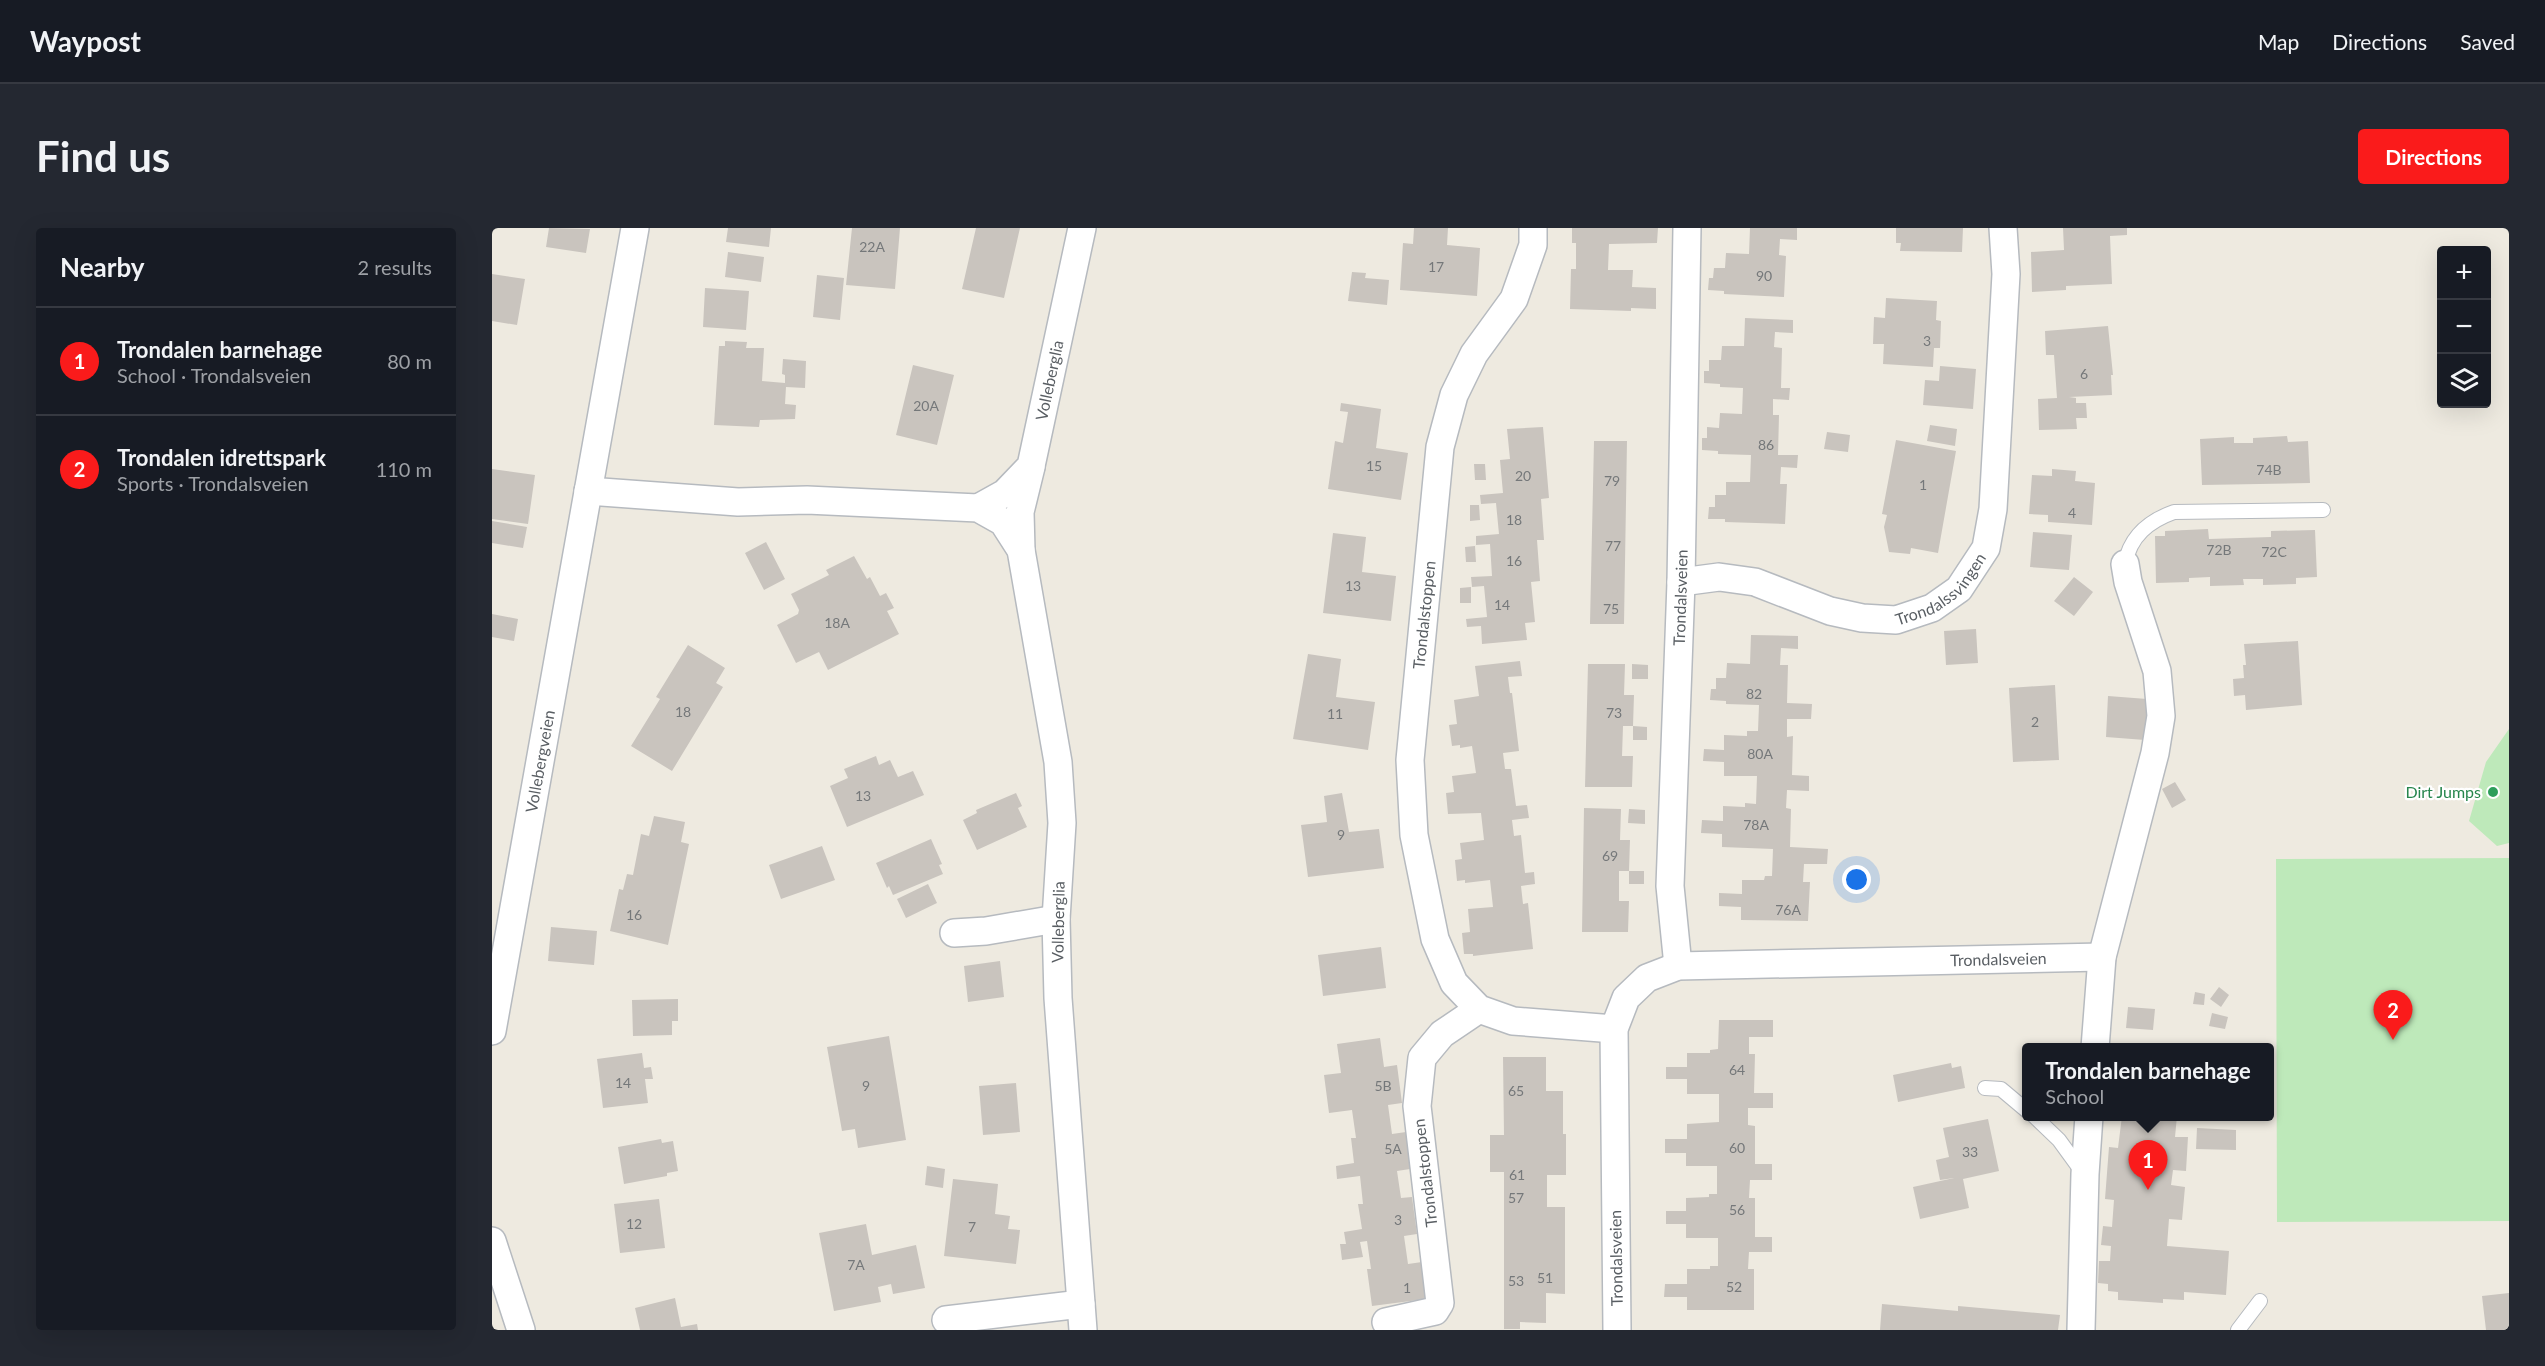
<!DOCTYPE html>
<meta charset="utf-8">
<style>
body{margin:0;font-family:Lato,sans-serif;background:#242831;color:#f1f3f6}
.controls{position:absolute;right:18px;top:18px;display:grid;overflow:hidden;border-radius:6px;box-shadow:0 6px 24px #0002}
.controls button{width:54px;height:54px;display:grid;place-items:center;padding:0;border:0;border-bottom:2px solid #363941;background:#171b24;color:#f1f3f6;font:30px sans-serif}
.you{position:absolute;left:1365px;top:652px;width:21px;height:21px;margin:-15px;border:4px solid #fff;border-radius:50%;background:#1a73e8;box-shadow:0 0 0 9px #1a73e833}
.badge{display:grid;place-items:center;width:39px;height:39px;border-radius:50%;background:#fa1b1b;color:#fff;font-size:20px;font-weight:700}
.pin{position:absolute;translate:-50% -50px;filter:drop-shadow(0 2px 3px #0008)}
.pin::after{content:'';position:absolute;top:32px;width:21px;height:18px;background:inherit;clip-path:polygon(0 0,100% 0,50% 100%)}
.popup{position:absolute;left:1530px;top:815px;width:252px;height:78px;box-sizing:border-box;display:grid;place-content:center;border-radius:6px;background:#171b24;filter:drop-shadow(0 2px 4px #0005);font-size:20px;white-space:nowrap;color:#9ea1a6}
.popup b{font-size:22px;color:#f1f3f6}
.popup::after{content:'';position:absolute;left:50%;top:100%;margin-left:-12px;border:12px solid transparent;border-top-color:#171b24}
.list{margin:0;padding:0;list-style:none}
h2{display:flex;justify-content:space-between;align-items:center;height:78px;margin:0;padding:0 24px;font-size:26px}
h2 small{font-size:20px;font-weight:400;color:#9ea1a6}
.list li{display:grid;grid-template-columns:39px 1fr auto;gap:18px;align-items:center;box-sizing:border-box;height:108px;padding:0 24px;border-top:2px solid #363941}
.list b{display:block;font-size:22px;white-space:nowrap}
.list p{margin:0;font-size:20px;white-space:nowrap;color:#9ea1a6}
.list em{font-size:20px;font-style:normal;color:#9ea1a6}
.icon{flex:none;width:33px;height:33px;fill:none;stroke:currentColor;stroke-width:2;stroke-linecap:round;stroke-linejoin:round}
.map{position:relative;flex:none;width:2017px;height:1102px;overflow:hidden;border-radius:6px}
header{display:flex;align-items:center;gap:36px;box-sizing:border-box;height:84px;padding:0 30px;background:#171b24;border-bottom:2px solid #363941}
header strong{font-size:28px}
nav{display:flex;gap:33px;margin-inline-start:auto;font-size:21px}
.intro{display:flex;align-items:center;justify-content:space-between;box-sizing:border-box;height:144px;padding:0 36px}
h1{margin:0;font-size:42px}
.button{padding:15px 27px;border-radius:6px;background:#fa1b1b;color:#fff;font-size:21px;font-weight:700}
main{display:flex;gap:36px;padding:0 36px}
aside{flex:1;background:#171b24;border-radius:6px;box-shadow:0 6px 24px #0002}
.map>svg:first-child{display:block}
</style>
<header>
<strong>Waypost</strong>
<nav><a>Map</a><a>Directions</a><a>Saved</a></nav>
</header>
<div class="intro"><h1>Find us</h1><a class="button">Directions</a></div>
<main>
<aside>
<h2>Nearby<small>2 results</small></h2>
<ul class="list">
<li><span class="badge">1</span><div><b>Trondalen barnehage</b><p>School · Trondalsveien</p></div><em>80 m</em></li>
<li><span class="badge">2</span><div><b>Trondalen idrettspark</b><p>Sports · Trondalsveien</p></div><em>110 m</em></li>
</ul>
</aside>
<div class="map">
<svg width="2017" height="1102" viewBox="0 0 2017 1102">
<rect width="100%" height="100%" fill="#eeeae0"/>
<path fill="#bee9ba" d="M 2017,501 L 2017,615 L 2005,618 L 1977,593 L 1994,534 Z
M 2017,630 L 2017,993 L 1785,994 L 1784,631 Z"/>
<path fill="#c9c4be" d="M 57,0 L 98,1 L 94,25 L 54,19 Z
M 236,0 L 279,0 L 277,19 L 234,14 Z
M 360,0 L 408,0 L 403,61 L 354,57 Z
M 484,0 L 528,0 L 512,70 L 470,61 Z
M 922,0 L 956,0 L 955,17 L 988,20 L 985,68 L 908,62 L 911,15 L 921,16 Z
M 1080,0 L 1166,0 L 1165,15 L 1117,16 L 1116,42 L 1141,42 L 1140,59 L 1164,60 L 1164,81 L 1139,80 L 1139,83 L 1078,81 L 1079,41 L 1084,41 L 1084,15 L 1080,15 Z
M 1258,0 L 1305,0 L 1305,12 L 1288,11 L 1287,27 L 1294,28 L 1292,69 L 1232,66 L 1232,63 L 1216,62 L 1217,50 L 1221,50 L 1222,40 L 1233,40 L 1234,25 L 1257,26 Z
M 1404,0 L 1471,0 L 1470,24 L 1408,23 L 1409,15 L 1404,15 Z
M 1571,0 L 1635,0 L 1635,7 L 1618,8 L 1620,56 L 1574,58 L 1574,62 L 1540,64 L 1539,24 L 1572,22 Z
M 236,24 L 272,29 L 269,54 L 233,49 Z
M 860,44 L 874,45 L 873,50 L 897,52 L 895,77 L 856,73 Z
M 0,46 L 33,51 L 25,97 L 0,93 Z
M 325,47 L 352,50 L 348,92 L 321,89 Z
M 213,60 L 257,63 L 254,102 L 211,99 Z
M 1394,70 L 1445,73 L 1444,92 L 1449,93 L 1448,120 L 1442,120 L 1441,139 L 1391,136 L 1392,116 L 1381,116 L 1382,89 L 1393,90 Z
M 1253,90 L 1301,92 L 1301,105 L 1283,104 L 1282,119 L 1290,120 L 1289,160 L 1298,160 L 1297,172 L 1281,171 L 1281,187 L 1287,187 L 1286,227 L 1306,227 L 1305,240 L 1289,239 L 1288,256 L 1295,256 L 1293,296 L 1233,294 L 1233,291 L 1216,291 L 1217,279 L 1223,279 L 1223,267 L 1234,267 L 1234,254 L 1258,254 L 1259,227 L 1226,226 L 1226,223 L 1210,222 L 1210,210 L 1215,210 L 1215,199 L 1227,200 L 1228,185 L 1250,186 L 1251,160 L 1228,159 L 1228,156 L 1212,155 L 1212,143 L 1217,143 L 1217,132 L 1229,132 L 1230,118 L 1252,118 Z
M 1616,98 L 1621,147 L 1619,147 L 1620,167 L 1577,169 L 1584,170 L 1584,175 L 1594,175 L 1595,190 L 1584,190 L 1585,201 L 1547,202 L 1546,171 L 1565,170 L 1562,127 L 1554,127 L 1553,103 Z
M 233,113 L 255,114 L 254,120 L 272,120 L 270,153 L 293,155 L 293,147 L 290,146 L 291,131 L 314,133 L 313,160 L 294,159 L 293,176 L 304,177 L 303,191 L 268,192 L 267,199 L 222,197 L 227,118 L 233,118 Z
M 421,137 L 462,147 L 445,217 L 404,207 Z
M 1448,138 L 1484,141 L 1481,181 L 1431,177 L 1433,152 L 1447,153 Z
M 849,175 L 889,181 L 884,220 L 916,225 L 909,272 L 836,261 L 843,213 L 851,215 L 856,184 L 848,183 Z
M 1438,197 L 1465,201 L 1463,218 L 1435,213 Z
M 1051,199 L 1057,270 L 1049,271 L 1052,312 L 1045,312 L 1048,353 L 1039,354 L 1043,394 L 1033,395 L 1035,412 L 990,416 L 989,398 L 975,399 L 974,391 L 995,389 L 992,358 L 980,359 L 979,349 L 1000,348 L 998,316 L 984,317 L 984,308 L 1007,306 L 1004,275 L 989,276 L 988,267 L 1011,265 L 1008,232 L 1018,231 L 1015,201 Z
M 1335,204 L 1358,207 L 1356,224 L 1332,221 Z
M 1795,208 L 1796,214 L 1816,213 L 1818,255 L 1710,257 L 1708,211 L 1742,209 L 1742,215 L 1761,215 L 1761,210 Z
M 1404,212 L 1464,223 L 1446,325 L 1419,320 L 1418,326 L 1397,324 L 1392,299 L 1395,287 L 1390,286 Z
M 1102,213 L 1135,213 L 1132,396 L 1098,396 Z
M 982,236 L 993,236 L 994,252 L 983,252 Z
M 0,241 L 43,247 L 36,296 L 0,291 Z
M 1560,241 L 1584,243 L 1583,253 L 1603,255 L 1600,297 L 1556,294 L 1556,287 L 1537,286 L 1540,247 L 1560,248 Z
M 978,277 L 987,277 L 988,292 L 978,293 Z
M 0,293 L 35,299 L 31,320 L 0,315 Z
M 1716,301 L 1717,311 L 1779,309 L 1779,303 L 1823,302 L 1825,349 L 1804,350 L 1804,356 L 1771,357 L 1771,351 L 1751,351 L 1752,357 L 1718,358 L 1718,349 L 1697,350 L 1697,354 L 1664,355 L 1663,308 L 1673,308 L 1673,303 Z
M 1541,304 L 1580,307 L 1577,342 L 1538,339 Z
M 841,305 L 874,309 L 870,344 L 904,348 L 899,393 L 831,385 Z
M 274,314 L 293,351 L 272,362 L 253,325 Z
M 983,318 L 984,334 L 974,334 L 973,319 Z
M 362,328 L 375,351 L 378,349 L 388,368 L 394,365 L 402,380 L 395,383 L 407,406 L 336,442 L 327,424 L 304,435 L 285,397 L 306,386 L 307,382 L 299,366 L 337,347 L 334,342 Z
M 1582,349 L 1601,364 L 1582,388 L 1562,373 Z
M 979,359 L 979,375 L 968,375 L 968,360 Z
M 0,386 L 26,391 L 22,413 L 0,409 Z
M 1484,401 L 1486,435 L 1454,437 L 1452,403 Z
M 1259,407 L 1306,408 L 1306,421 L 1289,420 L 1288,437 L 1296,437 L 1295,475 L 1320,476 L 1319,491 L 1295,491 L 1295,509 L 1301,508 L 1300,547 L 1317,548 L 1317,563 L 1295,562 L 1294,580 L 1299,581 L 1298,619 L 1336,621 L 1335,636 L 1312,636 L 1311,654 L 1318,654 L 1316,693 L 1249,692 L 1249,679 L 1227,678 L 1227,665 L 1250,666 L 1250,652 L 1272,652 L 1273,648 L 1280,648 L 1281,621 L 1230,619 L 1230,606 L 1209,605 L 1210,592 L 1231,593 L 1231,578 L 1253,579 L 1253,575 L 1264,576 L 1265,548 L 1232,548 L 1232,534 L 1211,533 L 1212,521 L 1232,522 L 1232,507 L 1255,508 L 1255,503 L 1266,503 L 1267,477 L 1234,476 L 1234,473 L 1218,472 L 1219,461 L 1224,461 L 1224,450 L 1234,450 L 1235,435 L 1258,436 Z
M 1806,413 L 1810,477 L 1754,482 L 1753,467 L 1742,468 L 1741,451 L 1752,450 L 1751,437 L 1754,437 L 1752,416 Z
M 196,417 L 233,440 L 224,455 L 231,459 L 180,543 L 139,518 L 168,471 L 164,469 Z
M 816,426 L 849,431 L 844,469 L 883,474 L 876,522 L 801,511 Z
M 1028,433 L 1030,448 L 1016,449 L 1018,465 L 1020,465 L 1027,523 L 1011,525 L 1013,541 L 1019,541 L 1024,578 L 1035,577 L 1037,590 L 1020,592 L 1022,608 L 1029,607 L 1033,645 L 1042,644 L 1043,656 L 1029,658 L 1031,676 L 1036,675 L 1041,721 L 981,728 L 981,726 L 972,726 L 970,705 L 978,704 L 976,681 L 1001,679 L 998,652 L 973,655 L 973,652 L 965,653 L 963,632 L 970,631 L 968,615 L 992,612 L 989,585 L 956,586 L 954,565 L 962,564 L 960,548 L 984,545 L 980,518 L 968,520 L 968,517 L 960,518 L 957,497 L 965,496 L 962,472 L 987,468 L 983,438 Z
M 1096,436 L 1133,436 L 1132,467 L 1142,467 L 1141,498 L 1131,498 L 1130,528 L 1141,528 L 1140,559 L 1093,559 Z
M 1140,436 L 1156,437 L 1156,451 L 1140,451 Z
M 1563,457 L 1567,532 L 1521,534 L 1517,460 Z
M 1616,468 L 1655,471 L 1653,512 L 1614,509 Z
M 1141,498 L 1155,499 L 1155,512 L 1141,512 Z
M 384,528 L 387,537 L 398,532 L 406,549 L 421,543 L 432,567 L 355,599 L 338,558 L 356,550 L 352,541 Z
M 1683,554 L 1694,572 L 1680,580 L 1670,561 Z
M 524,565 L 530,578 L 526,580 L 535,599 L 485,622 L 471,592 L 485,585 L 484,582 Z
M 850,565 L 857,604 L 887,601 L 892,640 L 816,649 L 809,597 L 835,594 L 832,568 Z
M 1092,580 L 1129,581 L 1128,612 L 1138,612 L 1137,643 L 1127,643 L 1127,673 L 1137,673 L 1136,704 L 1090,704 Z
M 1137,581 L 1153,582 L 1153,596 L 1136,595 Z
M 162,588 L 193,594 L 189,614 L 197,616 L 176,717 L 118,703 L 127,661 L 131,662 L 135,646 L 141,647 L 149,606 L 157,608 Z
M 439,611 L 450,636 L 447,637 L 451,646 L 401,667 L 397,658 L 395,660 L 384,635 Z
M 330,618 L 343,652 L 289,671 L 277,637 Z
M 1137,643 L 1152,643 L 1152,656 L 1137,656 Z
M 436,656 L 445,675 L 414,690 L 405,671 Z
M 59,699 L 105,703 L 102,737 L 56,733 Z
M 889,719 L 894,760 L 831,768 L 826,727 Z
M 508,733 L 512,769 L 476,774 L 472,738 Z
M 1727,759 L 1737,767 L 1729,779 L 1718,771 Z
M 1703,764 L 1713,766 L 1712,777 L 1701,776 Z
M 186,771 L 186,793 L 180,793 L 180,807 L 141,808 L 140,772 Z
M 1636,779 L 1663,781 L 1661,802 L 1634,800 Z
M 1720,785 L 1736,789 L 1733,801 L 1717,798 Z
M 1227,792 L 1281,792 L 1281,809 L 1257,809 L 1257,826 L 1263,826 L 1262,865 L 1281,865 L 1281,880 L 1256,880 L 1256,897 L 1263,898 L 1263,936 L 1280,936 L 1280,952 L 1258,952 L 1257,970 L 1263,970 L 1263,1009 L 1280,1009 L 1280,1024 L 1257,1024 L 1256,1041 L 1262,1041 L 1262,1082 L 1195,1082 L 1195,1069 L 1172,1069 L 1173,1056 L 1195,1056 L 1195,1041 L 1218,1041 L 1218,1038 L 1226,1038 L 1226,1010 L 1194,1010 L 1194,996 L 1174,996 L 1174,983 L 1194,983 L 1194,970 L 1217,969 L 1217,966 L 1225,966 L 1225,938 L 1194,938 L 1194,925 L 1173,925 L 1173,911 L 1195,911 L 1195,896 L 1227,894 L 1227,866 L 1195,866 L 1195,851 L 1174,851 L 1174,839 L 1195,839 L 1195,825 L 1218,825 L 1218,822 L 1226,821 Z
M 397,808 L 414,912 L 366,920 L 363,901 L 350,903 L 335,819 Z
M 888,810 L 892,839 L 905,837 L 910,875 L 896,877 L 900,906 L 914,904 L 918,941 L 905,943 L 909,970 L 920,969 L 925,1006 L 912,1008 L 916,1036 L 930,1034 L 934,1071 L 880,1078 L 875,1041 L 879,1041 L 875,1013 L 868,1014 L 871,1029 L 850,1032 L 848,1016 L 854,1016 L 852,1004 L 870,1001 L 866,976 L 871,976 L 868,948 L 845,951 L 844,938 L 862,935 L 859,910 L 864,910 L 860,882 L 837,885 L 832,847 L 849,845 L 845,816 Z
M 150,825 L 152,840 L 159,839 L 161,851 L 153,851 L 156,875 L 111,880 L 105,831 Z
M 1011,829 L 1054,829 L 1054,863 L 1071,863 L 1071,906 L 1074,906 L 1074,947 L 1055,947 L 1055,979 L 1073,979 L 1073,1066 L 1054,1065 L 1054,1095 L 1028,1094 L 1028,1101 L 1012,1101 L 1012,944 L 998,944 L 998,907 L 1012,907 Z
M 1459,835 L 1460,840 L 1469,838 L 1473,860 L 1406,874 L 1401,847 Z
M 524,855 L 528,904 L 491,907 L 487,858 Z
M 1630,888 L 1685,888 L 1683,909 L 1696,909 L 1694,943 L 1681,942 L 1679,957 L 1693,959 L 1690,992 L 1677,991 L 1675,1018 L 1737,1023 L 1734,1067 L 1692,1064 L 1692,1072 L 1671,1071 L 1671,1075 L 1626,1072 L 1626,1064 L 1616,1063 L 1616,1056 L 1606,1055 L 1607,1033 L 1618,1033 L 1619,1018 L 1609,1017 L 1611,998 L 1620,999 L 1622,972 L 1613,971 L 1617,919 L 1626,920 Z
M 1496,891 L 1507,943 L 1471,951 L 1477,980 L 1428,991 L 1421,959 L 1462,950 L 1448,952 L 1444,932 L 1457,929 L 1451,900 Z
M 1705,900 L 1744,902 L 1744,922 L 1704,921 Z
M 169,911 L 170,915 L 181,913 L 186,943 L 175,945 L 175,948 L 132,956 L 126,919 Z
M 435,938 L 453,941 L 451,960 L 433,957 Z
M 461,951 L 506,956 L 503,986 L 518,988 L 516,1001 L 528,1002 L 524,1036 L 452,1028 Z
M 167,971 L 173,1020 L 128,1025 L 122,976 Z
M 374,996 L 380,1027 L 424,1017 L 433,1060 L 401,1066 L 399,1056 L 386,1059 L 389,1074 L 342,1083 L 327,1005 Z
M 2017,1065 L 2017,1102 L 1994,1102 L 1990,1068 Z
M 183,1070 L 189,1099 L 205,1096 L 206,1102 L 148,1102 L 143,1080 Z
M 1390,1076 L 1466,1083 L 1466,1078 L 1568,1087 L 1566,1102 L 1388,1102 Z"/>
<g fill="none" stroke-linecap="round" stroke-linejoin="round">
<defs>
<path id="service" d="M 1633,336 C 1638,308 1657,293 1682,284 L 1831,282
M 1493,860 L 1509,861 L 1534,882
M 1542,888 L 1567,912 L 1591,945
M 1746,1102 L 1768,1073"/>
<g id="minor">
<path d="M 1041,0 L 1041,17 L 1022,71 L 982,126 L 962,167 L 948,219 L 918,532 L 922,607 L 943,711 L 962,755 L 987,781 L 1021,793 L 1122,801"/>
<path d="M 96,263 L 246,274 L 315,272 L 486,280 L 511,294 L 529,322 L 566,534 L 570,595 L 564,691 L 566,770 L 591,1102"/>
<path id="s1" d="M 486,280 L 513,265 L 539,238 L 590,0"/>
<path d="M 529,322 L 528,284 L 539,239"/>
<path id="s2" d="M 1189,354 L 1227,349 L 1263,354 L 1338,383 L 1370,390 L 1404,392 L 1440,380 L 1467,361 L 1494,320 L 1501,281 L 1514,46 L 1511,0"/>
<path d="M 462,705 L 494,703 L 564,691"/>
<path id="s3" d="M 1186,738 L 1178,658 L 1189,354 L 1195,0"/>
<path id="s4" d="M 0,803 L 143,0"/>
<path d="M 1603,820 L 1610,729 L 1663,525 L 1669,488 L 1665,443 L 1636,354 L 1633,336"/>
<path d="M 0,1013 L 29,1102"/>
<path d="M 454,1092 L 589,1076"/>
<path d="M 894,1094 L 943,1083 L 948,1075 L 925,878 L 930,830 L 950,806 L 987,781"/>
<path id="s5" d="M 1125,1102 L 1122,801 L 1134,770 L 1155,750 L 1186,738 L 1610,729"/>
<path d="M 1589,1102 L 1593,946 L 1597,888"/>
</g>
</defs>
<use href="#service" stroke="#b6babf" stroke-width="16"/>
<use href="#minor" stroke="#b6babf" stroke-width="30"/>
<use href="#service" stroke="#fff" stroke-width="14"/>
<use href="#minor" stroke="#fff" stroke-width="27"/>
</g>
<circle fill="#2e9e5b" stroke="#fff" stroke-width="2" cx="2001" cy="564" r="6"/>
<g text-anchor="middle" stroke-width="4.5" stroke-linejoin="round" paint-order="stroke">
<g font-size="14" fill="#75787a">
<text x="380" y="24">22A</text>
<text x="944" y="44">17</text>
<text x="1272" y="53">90</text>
<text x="1435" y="118">3</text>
<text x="1592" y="151">6</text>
<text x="434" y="183">20A</text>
<text x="1274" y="222">86</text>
<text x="882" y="243">15</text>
<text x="1777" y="247">74B</text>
<text x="1031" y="253">20</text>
<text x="1120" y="258">79</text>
<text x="1431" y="262">1</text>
<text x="1580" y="290">4</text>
<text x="1022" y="297">18</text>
<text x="1121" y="323">77</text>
<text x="1727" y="327">72B</text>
<text x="1782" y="329">72C</text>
<text x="1022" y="338">16</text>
<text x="861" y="363">13</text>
<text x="1010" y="382">14</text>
<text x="1119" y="386">75</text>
<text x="345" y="400">18A</text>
<text x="1262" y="471">82</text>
<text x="191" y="489">18</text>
<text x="1122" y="490">73</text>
<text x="843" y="491">11</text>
<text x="1543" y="499">2</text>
<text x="1268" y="531">80A</text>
<text x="371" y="573">13</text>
<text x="1264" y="602">78A</text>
<text x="849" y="612">9</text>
<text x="1118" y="633">69</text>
<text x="1296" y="687">76A</text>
<text x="142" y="692">16</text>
<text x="1245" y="847">64</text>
<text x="131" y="860">14</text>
<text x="374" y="863">9</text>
<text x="891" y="863">5B</text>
<text x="1024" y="868">65</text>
<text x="1245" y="925">60</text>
<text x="901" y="926">5A</text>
<text x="1478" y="929">33</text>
<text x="1025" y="952">61</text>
<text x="1024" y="975">57</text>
<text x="1245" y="987">56</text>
<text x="906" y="997">3</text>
<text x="142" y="1001">12</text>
<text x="480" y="1004">7</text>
<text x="364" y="1042">7A</text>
<text x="1053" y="1055">51</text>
<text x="1024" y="1058">53</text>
<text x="1242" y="1064">52</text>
<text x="915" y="1065">1</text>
</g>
<g font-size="16" fill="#595e63" stroke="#fff">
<text dy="6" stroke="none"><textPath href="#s1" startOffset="156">Volleberglia</textPath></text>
<text dy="6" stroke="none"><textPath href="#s2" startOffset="278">Trondalssvingen</textPath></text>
<text dy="6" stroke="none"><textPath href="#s3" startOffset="369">Trondalsveien</textPath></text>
<text transform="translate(932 387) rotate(-84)" y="6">Trondalstoppen</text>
<text dy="6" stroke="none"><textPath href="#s4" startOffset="274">Vollebergveien</textPath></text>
<text transform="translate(566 694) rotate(-89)" y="6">Volleberglia</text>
<text dy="6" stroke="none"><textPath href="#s5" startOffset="717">Trondalsveien</textPath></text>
<text transform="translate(933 945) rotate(-97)" y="6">Trondalstoppen</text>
<text transform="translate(1124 1030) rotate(-91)" y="6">Trondalsveien</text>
</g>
<g font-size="16" fill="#27864d" stroke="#fff" text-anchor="end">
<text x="1989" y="570">Dirt Jumps</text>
</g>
</g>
</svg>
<div class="controls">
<button>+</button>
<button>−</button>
<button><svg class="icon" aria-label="layers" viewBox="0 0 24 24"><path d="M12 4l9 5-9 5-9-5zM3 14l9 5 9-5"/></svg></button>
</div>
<div class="you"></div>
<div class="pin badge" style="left:1656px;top:962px">1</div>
<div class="popup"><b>Trondalen barnehage</b>School</div>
<div class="pin badge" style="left:1901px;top:812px">2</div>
</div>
</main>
